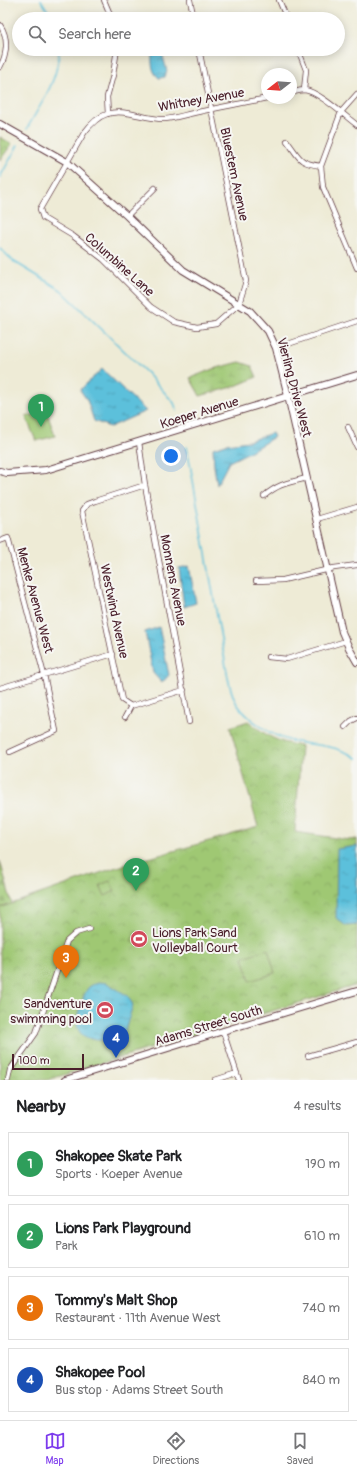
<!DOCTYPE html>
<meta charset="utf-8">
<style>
body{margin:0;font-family:Pangolin,sans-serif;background:#f6f6f6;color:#202124}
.compass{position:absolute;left:261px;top:68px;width:36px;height:36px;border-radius:50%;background:#fff;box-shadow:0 2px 10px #0003;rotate:253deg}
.scale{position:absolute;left:12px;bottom:10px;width:72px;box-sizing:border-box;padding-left:4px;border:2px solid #4a1f2b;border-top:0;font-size:11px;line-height:14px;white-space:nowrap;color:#4a1f2b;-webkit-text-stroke:3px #f6f6f2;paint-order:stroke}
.you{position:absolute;left:171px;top:456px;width:14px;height:14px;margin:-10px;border:3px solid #fff;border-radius:50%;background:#1a73e8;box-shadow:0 0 0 6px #1a73e833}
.badge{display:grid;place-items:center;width:26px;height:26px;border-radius:50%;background:#7c3aed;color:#fff;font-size:13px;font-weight:700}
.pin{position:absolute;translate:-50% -33px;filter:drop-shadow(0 1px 2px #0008)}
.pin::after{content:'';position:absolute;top:21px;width:14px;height:12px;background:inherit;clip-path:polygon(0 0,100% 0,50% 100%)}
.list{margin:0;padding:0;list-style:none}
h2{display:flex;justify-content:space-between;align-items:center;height:52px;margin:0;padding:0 16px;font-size:17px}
h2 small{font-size:13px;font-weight:400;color:#757577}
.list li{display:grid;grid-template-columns:26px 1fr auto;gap:12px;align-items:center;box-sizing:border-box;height:64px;margin:0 8px 8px;padding:0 8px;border:1px solid #e0e0e0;border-radius:0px}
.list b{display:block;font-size:15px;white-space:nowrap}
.list p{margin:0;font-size:13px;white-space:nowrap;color:#757577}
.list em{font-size:13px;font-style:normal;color:#757577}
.icon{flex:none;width:22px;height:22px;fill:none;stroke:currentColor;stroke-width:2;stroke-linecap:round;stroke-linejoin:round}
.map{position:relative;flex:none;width:357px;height:1080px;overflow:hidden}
.search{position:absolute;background:#fff;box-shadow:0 2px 10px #0003;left:12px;right:12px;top:12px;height:44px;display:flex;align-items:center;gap:10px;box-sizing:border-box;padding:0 14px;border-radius:22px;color:#757577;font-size:15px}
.sheet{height:340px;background:#fff}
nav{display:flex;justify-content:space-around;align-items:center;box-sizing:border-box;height:56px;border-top:1px solid #e0e0e0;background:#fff;font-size:11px;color:#757577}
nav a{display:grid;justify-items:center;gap:2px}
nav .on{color:#7c3aed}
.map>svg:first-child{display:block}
</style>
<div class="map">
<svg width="357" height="1080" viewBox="0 0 357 1080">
<defs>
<pattern id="wetland-marsh" width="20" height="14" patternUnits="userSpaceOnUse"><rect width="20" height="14" fill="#9fc873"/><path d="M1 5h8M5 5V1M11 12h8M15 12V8" fill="none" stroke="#8aab64"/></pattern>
<pattern id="cemetery-stones" width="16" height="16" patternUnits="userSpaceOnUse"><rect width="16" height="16" fill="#9fc873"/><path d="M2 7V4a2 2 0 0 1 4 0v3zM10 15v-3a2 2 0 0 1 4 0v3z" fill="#8aab64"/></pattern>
<pattern id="park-crowns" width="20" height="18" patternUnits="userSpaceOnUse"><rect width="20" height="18" fill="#9fc873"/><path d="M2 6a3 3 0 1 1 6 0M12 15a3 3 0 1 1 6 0" fill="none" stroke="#8aab64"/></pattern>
<pattern id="water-ripples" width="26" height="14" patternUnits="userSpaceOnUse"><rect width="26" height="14" fill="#5cc0db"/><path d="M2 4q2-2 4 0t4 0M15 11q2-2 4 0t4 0" fill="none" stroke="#4e9bb2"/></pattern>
</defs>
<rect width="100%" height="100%" fill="#f6f6f2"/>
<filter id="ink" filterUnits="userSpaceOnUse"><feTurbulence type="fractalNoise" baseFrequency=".025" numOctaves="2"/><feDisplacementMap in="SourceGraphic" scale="8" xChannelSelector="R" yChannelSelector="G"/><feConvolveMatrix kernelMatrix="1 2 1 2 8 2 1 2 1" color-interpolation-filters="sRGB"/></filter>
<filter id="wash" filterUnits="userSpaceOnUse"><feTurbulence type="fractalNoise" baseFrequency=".012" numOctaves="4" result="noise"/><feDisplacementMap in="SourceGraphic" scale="16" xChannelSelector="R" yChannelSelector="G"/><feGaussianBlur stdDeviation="0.9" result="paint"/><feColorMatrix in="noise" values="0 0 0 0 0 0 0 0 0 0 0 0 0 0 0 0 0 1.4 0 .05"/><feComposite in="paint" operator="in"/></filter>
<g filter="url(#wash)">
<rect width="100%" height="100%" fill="#eeebd6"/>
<path fill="url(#wetland-marsh)" stroke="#74744f" d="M 240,362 L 252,366 L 257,377 L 233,387 L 200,396 L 190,378 L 213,369 Z"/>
<path fill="url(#cemetery-stones)" stroke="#74744f" d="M 0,861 L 12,904 L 0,908 Z"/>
<path fill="url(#park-crowns)" stroke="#74744f" d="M 0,137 L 12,144 L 0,160 Z
M 248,721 C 267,736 276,742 301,746 L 295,832 L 349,840 L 357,839 L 357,985 L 47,1080 L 0,1080 L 0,908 L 114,868 L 258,827 L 230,727 Z"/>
<path fill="#9fc873" stroke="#74744f" d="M 46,410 L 55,436 L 36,441 L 26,417 Z
M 110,881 L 115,891 L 105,896 L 100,885 Z
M 136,931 L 147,937 L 142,947 L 131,941 Z
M 268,949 L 275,973 L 250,981 L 243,957 Z"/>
<path fill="url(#water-ripples)" stroke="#537083" d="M 152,49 L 161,49 L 167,71 L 165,77 L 159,78 C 150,71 152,59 152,49 Z
M 102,369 L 146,411 L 110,427 L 94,421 L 87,400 L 80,390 Z
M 272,433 L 274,437 L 251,451 L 229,462 L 217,485 L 214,466 L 213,448 L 226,444 L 249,441 Z
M 189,566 L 196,603 L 184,607 L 179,568 Z
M 159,627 L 169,675 L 162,683 L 153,673 L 145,632 Z
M 357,846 L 357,925 L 346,926 L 336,918 L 337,849 Z
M 98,982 L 107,983 L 128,996 L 133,1005 L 123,1037 C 113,1041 109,1041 98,1040 C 74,1038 74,1023 81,1004 C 83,998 85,991 89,987 C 91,985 95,984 98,982 Z"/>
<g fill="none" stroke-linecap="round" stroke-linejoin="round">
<path stroke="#5cc0db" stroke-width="1.5" d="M 41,0 L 53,19
M 27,129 C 41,103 59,80 59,49
M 0,177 L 18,145
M 0,248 L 13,261 L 61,290 L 147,373 L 174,403 L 177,411
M 187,447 L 228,678 C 230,687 232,696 237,704 C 248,720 273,737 292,741 C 308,745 325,744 340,750 C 346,752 352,755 357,758"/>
</g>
</g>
<g filter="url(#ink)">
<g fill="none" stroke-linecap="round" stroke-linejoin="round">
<defs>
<path id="minor" d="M 104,0 L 112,19
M 190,0 L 194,19
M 279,0 L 287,19
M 0,25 C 9,38 7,55 0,67
M 199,49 L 246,281 L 239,304 L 216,324 L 197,327 L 174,322 L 151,307 L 103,259 L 73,236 L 43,218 L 40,209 L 84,133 C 90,125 97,117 107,114 C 126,108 145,120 165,119 C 176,118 187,114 198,112 C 221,107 244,103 267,98
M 298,49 L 306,70 L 304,90
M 291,93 C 295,92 300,90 304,90 C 318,91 345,116 357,125
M 357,94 L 341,112 L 321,166 L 323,187 L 357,268
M 108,114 L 107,97 L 113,75 L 117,49
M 287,141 C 300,158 298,163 321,166
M 127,216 L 155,188
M 276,348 L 357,321
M 348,427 L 357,447
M 139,442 L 145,485 L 189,722
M 264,496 C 280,483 288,483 307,478
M 317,519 L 357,507
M 0,541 L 8,538 L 44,675 L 56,731 L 10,752
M 256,581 L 283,580 L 334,568 L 357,565
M 268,657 L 287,659 L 346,641
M 0,688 L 113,654
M 131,706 L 184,690
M 125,717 L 131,706 L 122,700 L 82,511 L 87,504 L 95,501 L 145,485
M 345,727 L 351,721 L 357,718
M 223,1031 L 239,1080
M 308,1056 L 357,1042
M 8,1080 L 10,1070 L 36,1033 L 67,941 L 76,933 L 89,929
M 215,1080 L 237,1073"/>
<path id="tertiary" d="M 0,124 L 67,162 L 127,216 L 183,270 L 250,311 L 268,331 L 276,348 L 288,396 L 342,632 L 349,648 L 357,662
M 0,471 L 7,473 L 46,470 L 357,375
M 65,1080 L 223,1031 L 357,991"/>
</defs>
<use href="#minor" stroke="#633e45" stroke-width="6"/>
<use href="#tertiary" stroke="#633e45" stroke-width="8"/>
<use href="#minor" stroke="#fff" stroke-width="4.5"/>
<use href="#tertiary" stroke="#fff" stroke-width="6"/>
</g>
</g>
<defs>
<symbol id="stadium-disc" viewBox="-11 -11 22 22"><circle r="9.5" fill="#d1495b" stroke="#f6f6f2"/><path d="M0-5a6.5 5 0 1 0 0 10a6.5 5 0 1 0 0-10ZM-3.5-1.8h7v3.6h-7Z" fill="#fff"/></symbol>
</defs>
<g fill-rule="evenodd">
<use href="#stadium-disc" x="129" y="929" width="20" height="20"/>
<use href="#stadium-disc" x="95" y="1000" width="20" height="20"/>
</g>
<g text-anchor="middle" stroke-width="4" stroke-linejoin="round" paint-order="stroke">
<g font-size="13" fill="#4a1f2b" stroke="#f6f6f2">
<text transform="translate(201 99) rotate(-10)" y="5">Whitney Avenue</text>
<text transform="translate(235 174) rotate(78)" y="5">Bluestem Avenue</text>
<text transform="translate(120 264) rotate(42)" y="5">Columbine Lane</text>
<text transform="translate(295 387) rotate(75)" y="5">Vierling Drive West</text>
<text transform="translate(199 412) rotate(-17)" y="5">Koeper Avenue</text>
<text transform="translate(174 580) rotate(79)" y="5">Monnens Avenue</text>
<text transform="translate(36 600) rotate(75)" y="5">Menke Avenue West</text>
<text transform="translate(115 611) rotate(78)" y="5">Westwind Avenue</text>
<text transform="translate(208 1025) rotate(-17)" y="5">Adams Street South</text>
</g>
<g font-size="13" fill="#4a1f2b" stroke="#f6f6f2" text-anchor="start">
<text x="152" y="937">Lions Park Sand<tspan x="152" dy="15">Volleyball Court</tspan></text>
<text x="92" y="1008" text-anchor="end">Sandventure<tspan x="92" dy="15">swimming pool</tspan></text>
</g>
</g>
</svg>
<svg class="compass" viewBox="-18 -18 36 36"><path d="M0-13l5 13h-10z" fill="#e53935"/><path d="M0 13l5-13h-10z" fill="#757577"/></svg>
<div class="scale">100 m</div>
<div class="you"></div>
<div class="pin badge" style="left:41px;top:427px;background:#2e9e5b">1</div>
<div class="pin badge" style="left:136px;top:891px;background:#2e9e5b">2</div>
<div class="pin badge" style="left:66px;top:978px;background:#e8710a">3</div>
<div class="pin badge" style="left:116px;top:1058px;background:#1a4fb4">4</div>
<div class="search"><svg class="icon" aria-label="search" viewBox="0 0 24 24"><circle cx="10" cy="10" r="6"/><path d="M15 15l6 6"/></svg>Search here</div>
</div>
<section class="sheet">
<h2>Nearby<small>4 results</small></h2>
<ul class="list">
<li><span class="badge" style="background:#2e9e5b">1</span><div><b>Shakopee Skate Park</b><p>Sports · Koeper Avenue</p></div><em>190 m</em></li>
<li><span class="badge" style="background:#2e9e5b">2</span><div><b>Lions Park Playground</b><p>Park</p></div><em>610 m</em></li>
<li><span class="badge" style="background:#e8710a">3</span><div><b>Tommy's Malt Shop</b><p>Restaurant · 11th Avenue West</p></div><em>740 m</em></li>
<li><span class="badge" style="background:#1a4fb4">4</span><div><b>Shakopee Pool</b><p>Bus stop · Adams Street South</p></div><em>840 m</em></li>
</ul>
</section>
<nav>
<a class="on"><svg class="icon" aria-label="map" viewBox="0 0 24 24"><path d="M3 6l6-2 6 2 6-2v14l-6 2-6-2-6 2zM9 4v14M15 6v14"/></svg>Map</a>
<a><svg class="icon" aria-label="directions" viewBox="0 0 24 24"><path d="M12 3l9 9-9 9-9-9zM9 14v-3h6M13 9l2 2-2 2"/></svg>Directions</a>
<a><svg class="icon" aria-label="saved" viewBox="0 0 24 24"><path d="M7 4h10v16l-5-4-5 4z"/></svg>Saved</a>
</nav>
